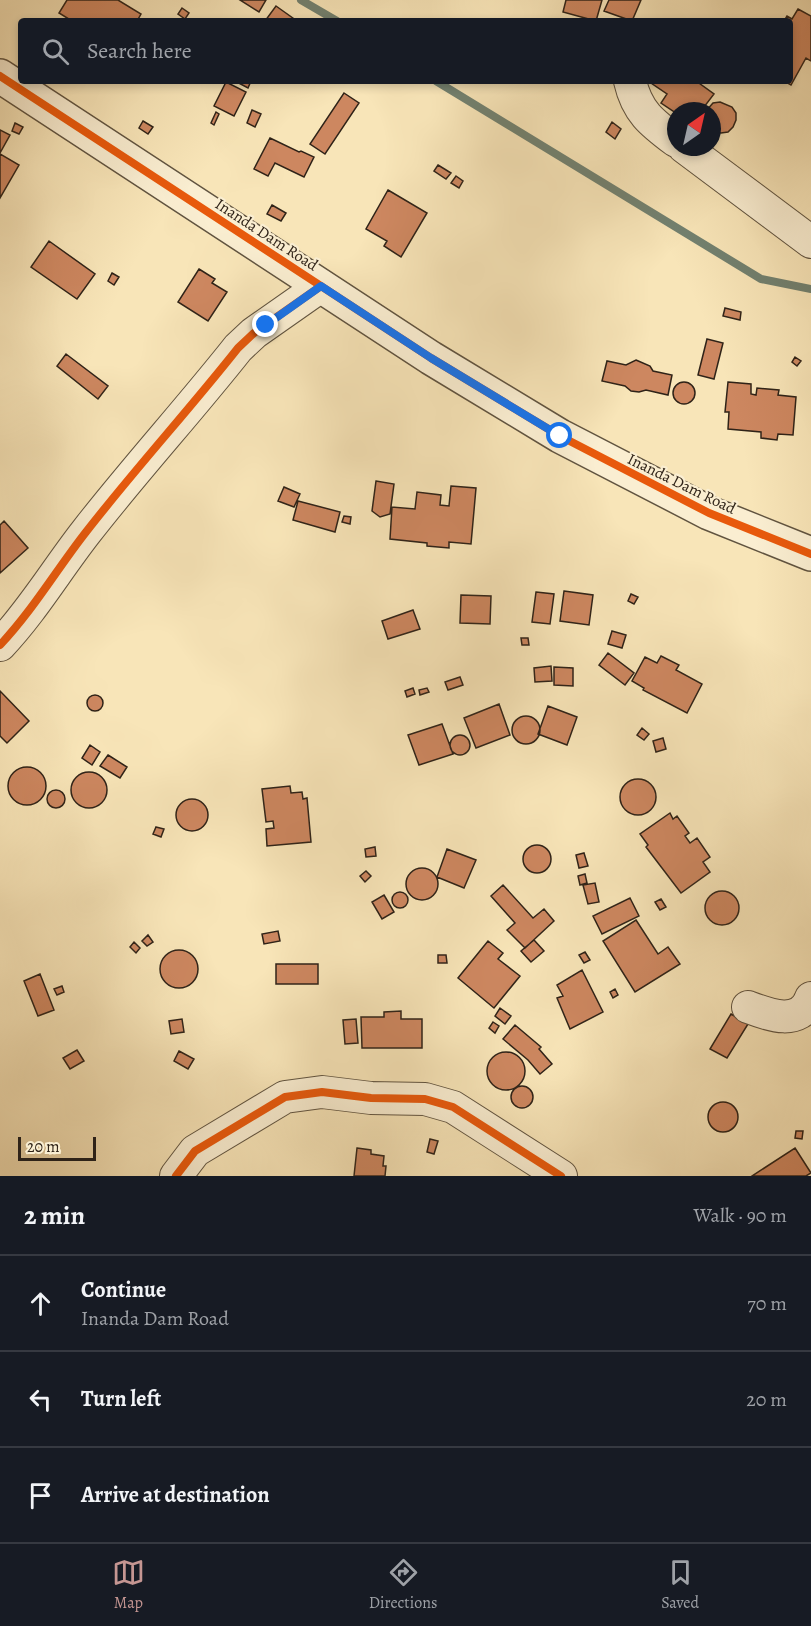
<!DOCTYPE html>
<meta charset="utf-8">
<style>
body{margin:0;font-family:Alegreya,serif;background:#20242c;color:#f1f3f6}
.compass{position:absolute;left:667px;top:102px;width:54px;height:54px;border-radius:50%;background:#171b24;box-shadow:0 3px 9px #0003;rotate:34deg}
.scale{position:absolute;left:18px;bottom:15px;width:78px;box-sizing:border-box;padding-left:6px;border:3px solid #2f2318;border-top:0;font-size:16px;line-height:21px;white-space:nowrap;color:#2f2318;-webkit-text-stroke:4px #faeed1;paint-order:stroke}
.stop{position:absolute;width:18px;height:18px;margin:-14px;border:4px solid #1a73e8;border-radius:50%;background:#fff}
.stop.end{background:#1a73e8;border-color:#fff;box-shadow:0 2px 6px #0008}
.list{margin:0;padding:0;list-style:none}
h2{display:flex;justify-content:space-between;align-items:center;height:78px;margin:0;padding:0 24px;font-size:26px}
h2 small{font-size:20px;font-weight:400;color:#9ea1a6}
.list li{display:grid;grid-template-columns:39px 1fr auto;gap:18px;align-items:center;box-sizing:border-box;height:96px;padding:0 24px;border-top:2px solid #363941}
.list b{display:block;font-size:22px;white-space:nowrap}
.list p{margin:0;font-size:20px;white-space:nowrap;color:#9ea1a6}
.list em{font-size:20px;font-style:normal;color:#9ea1a6}
.icon{flex:none;width:33px;height:33px;fill:none;stroke:currentColor;stroke-width:2;stroke-linecap:round;stroke-linejoin:round}
.map{position:relative;flex:none;width:811px;height:1176px;overflow:hidden}
.search{position:absolute;background:#171b24;box-shadow:0 3px 9px #0003;left:18px;right:18px;top:18px;height:66px;display:flex;align-items:center;gap:15px;box-sizing:border-box;padding:0 21px;border-radius:6px;color:#9ea1a6;font-size:22px}
.sheet{height:366px;background:#171b24}
nav{display:flex;justify-content:space-around;align-items:center;box-sizing:border-box;height:84px;border-top:2px solid #363941;background:#171b24;font-size:16px;color:#9ea1a6}
nav a{display:grid;justify-items:center;gap:3px}
nav .on{color:#c59692}
.map>svg:first-child{display:block}
</style>
<div class="map">
<svg width="811" height="1176" viewBox="0 0 811 1176">
<rect width="100%" height="100%" fill="#f8e5b8"/>
<filter id="stains"><feTurbulence type="fractalNoise" baseFrequency=".00333" numOctaves="4"/><feColorMatrix values="0 0 0 0 .2 0 0 0 0 .09 0 0 0 0 .02 0 0 0 .5 -.17"/></filter>
<radialGradient id="worn" r=".72"><stop offset=".6" stop-color="#630" stop-opacity="0"/><stop offset="1" stop-color="#630" stop-opacity=".3"/></radialGradient>
<g fill="none" stroke-linecap="round" stroke-linejoin="round">
<path stroke="#728170" stroke-width="8" d="M 301,0 L 337,21
M 436,81 L 761,279 L 811,289"/>
</g>
<path fill="#cd8760" stroke="#2f2318" stroke-width="1.5" d="M 67,0 L 118,0 L 141,14 L 137,21 L 72,21 L 59,13 Z
M 240,0 L 266,0 L 259,12 Z
M 566,0 L 602,0 L 596,21 L 563,12 Z
M 609,0 L 641,0 L 632,21 L 604,11 Z
M 276,6 L 297,21 L 265,21 Z
M 182,8 L 189,13 L 185,19 L 178,14 Z
M 798,9 L 811,16 L 811,61 L 806,58 L 791,85 L 784,81 L 790,81 L 790,21 L 784,21 L 787,16 L 792,19 Z
M 235,81 L 251,81 L 248,88 Z
M 648,81 L 696,81 L 714,94 L 701,111 L 686,110 L 676,111 L 676,113 L 661,103 L 667,94 Z
M 226,82 L 246,92 L 234,116 L 214,106 Z
M 344,93 L 359,103 L 325,154 L 310,144 Z
M 720,102 L 732,107 L 736,113 L 736,120 L 733,127 L 728,132 L 721,133 L 712,131 L 712,111 L 706,111 L 713,103 Z
M 252,110 L 261,114 L 255,127 L 247,123 Z
M 216,112 L 219,114 L 214,125 L 211,123 Z
M 143,121 L 153,127 L 148,134 L 139,128 Z
M 612,122 L 621,129 L 615,139 L 606,132 Z
M 15,123 L 23,127 L 19,134 L 12,131 Z
M 0,130 L 10,135 L 0,153 Z
M 270,138 L 299,152 L 301,151 L 314,157 L 304,177 L 275,163 L 268,176 L 254,169 Z
M 0,154 L 19,165 L 0,198 Z
M 438,165 L 451,173 L 446,179 L 434,171 Z
M 456,176 L 463,181 L 459,188 L 451,183 Z
M 388,190 L 427,213 L 401,257 L 384,246 L 387,241 L 366,229 Z
M 272,205 L 286,213 L 281,221 L 267,214 Z
M 49,241 L 95,274 L 77,299 L 31,267 Z
M 199,269 L 215,279 L 212,283 L 227,292 L 208,321 L 178,302 Z
M 112,273 L 119,277 L 114,285 L 108,281 Z
M 725,308 L 741,312 L 740,320 L 723,316 Z
M 707,339 L 723,343 L 714,379 L 698,375 Z
M 66,354 L 108,386 L 98,399 L 57,366 Z
M 795,357 L 801,361 L 797,366 L 792,362 Z
M 636,360 L 650,366 L 653,371 L 672,375 L 668,395 L 646,390 L 639,392 L 631,391 L 625,386 L 602,381 L 607,361 L 626,365 Z
M673 393a11 11 0 1 1 22 0a11 11 0 1 1-22 0Z
M 728,382 L 751,384 L 751,394 L 756,395 L 757,388 L 779,390 L 778,395 L 796,397 L 793,435 L 778,434 L 777,440 L 761,438 L 761,432 L 728,429 L 729,412 L 725,412 Z
M 376,481 L 394,484 L 390,514 L 380,517 L 372,511 Z
M 451,486 L 476,488 L 471,544 L 449,542 L 449,548 L 427,546 L 427,543 L 390,539 L 392,507 L 415,509 L 417,492 L 441,495 L 440,505 L 449,506 Z
M 284,487 L 300,494 L 294,507 L 278,501 Z
M 298,501 L 340,512 L 335,532 L 293,520 Z
M 344,516 L 351,517 L 350,524 L 342,522 Z
M 4,521 L 28,548 L 0,573 L 0,525 Z
M 564,591 L 593,595 L 589,625 L 560,621 Z
M 536,592 L 554,594 L 550,624 L 532,622 Z
M 631,594 L 638,597 L 634,604 L 628,601 Z
M 461,595 L 491,596 L 490,624 L 460,623 Z
M 413,610 L 420,629 L 388,639 L 382,621 Z
M 612,631 L 626,635 L 622,648 L 608,644 Z
M 521,638 L 528,638 L 529,645 L 522,645 Z
M 608,653 L 634,673 L 625,685 L 599,665 Z
M 661,656 L 679,665 L 676,670 L 702,684 L 687,713 L 643,690 L 644,688 L 632,681 L 645,657 L 657,663 Z
M 551,666 L 552,681 L 535,682 L 534,668 Z
M 554,667 L 573,668 L 573,686 L 554,685 Z
M 460,677 L 463,685 L 448,690 L 445,682 Z
M 413,688 L 415,694 L 407,697 L 405,691 Z
M 427,688 L 429,692 L 420,695 L 419,690 Z
M 0,691 L 29,721 L 7,743 L 0,736 Z
M87 703a8 8 0 1 1 16 0a8 8 0 1 1-16 0Z
M 499,704 L 510,735 L 476,748 L 464,718 Z
M 548,706 L 577,717 L 567,745 L 538,734 Z
M512 730a14 14 0 1 1 28 0a14 14 0 1 1-28 0Z
M 442,724 L 453,754 L 419,765 L 408,735 Z
M 642,728 L 649,734 L 644,740 L 637,735 Z
M450 745a10 10 0 1 1 20 0a10 10 0 1 1-20 0Z
M 663,738 L 666,749 L 656,752 L 653,741 Z
M 90,745 L 100,752 L 92,765 L 82,758 Z
M 108,755 L 127,767 L 120,778 L 100,766 Z
M8 786a19 19 0 1 1 38 0a19 19 0 1 1-38 0Z
M71 790a18 18 0 1 1 36 0a18 18 0 1 1-36 0Z
M620 797a18 18 0 1 1 36 0a18 18 0 1 1-36 0Z
M 290,786 L 291,793 L 302,792 L 303,799 L 307,798 L 311,842 L 267,846 L 266,829 L 274,828 L 273,821 L 266,822 L 262,789 Z
M47 799a9 9 0 1 1 18 0a9 9 0 1 1-18 0Z
M176 815a16 16 0 1 1 32 0a16 16 0 1 1-32 0Z
M 670,813 L 673,819 L 677,816 L 689,833 L 685,836 L 690,843 L 697,838 L 710,857 L 703,862 L 710,872 L 681,893 L 646,847 L 648,845 L 640,834 Z
M 156,827 L 164,829 L 161,837 L 153,834 Z
M523 859a14 14 0 1 1 28 0a14 14 0 1 1-28 0Z
M 375,847 L 376,856 L 366,857 L 365,849 Z
M 447,849 L 476,860 L 464,888 L 437,877 Z
M 584,853 L 588,866 L 579,868 L 576,855 Z
M406 884a16 16 0 1 1 32 0a16 16 0 1 1-32 0Z
M 366,871 L 371,876 L 365,882 L 360,876 Z
M 585,874 L 587,883 L 580,885 L 578,876 Z
M 595,883 L 599,902 L 588,904 L 583,885 Z
M 503,885 L 533,918 L 544,909 L 554,921 L 525,948 L 507,930 L 515,923 L 491,896 Z
M705 908a17 17 0 1 1 34 0a17 17 0 1 1-34 0Z
M392 900a8 8 0 1 1 16 0a8 8 0 1 1-16 0Z
M 384,895 L 394,912 L 382,919 L 372,902 Z
M 630,898 L 639,916 L 602,934 L 593,916 Z
M 661,899 L 666,907 L 660,910 L 655,902 Z
M 636,920 L 658,954 L 668,947 L 680,964 L 635,992 L 603,941 Z
M 278,931 L 280,941 L 264,944 L 262,934 Z
M 148,935 L 153,942 L 147,946 L 142,941 Z
M 534,940 L 544,951 L 531,962 L 521,951 Z
M 488,941 L 503,953 L 498,959 L 520,976 L 494,1008 L 458,978 Z
M 134,942 L 140,948 L 136,953 L 130,947 Z
M160 969a19 19 0 1 1 38 0a19 19 0 1 1-38 0Z
M 585,952 L 590,960 L 584,963 L 579,955 Z
M 438,955 L 446,955 L 447,963 L 438,963 Z
M 276,964 L 318,964 L 318,984 L 276,984 Z
M 582,970 L 603,1012 L 570,1029 L 557,998 L 563,996 L 557,985 Z
M 40,974 L 54,1010 L 38,1016 L 24,981 Z
M 62,986 L 64,992 L 57,995 L 54,989 Z
M 615,989 L 618,995 L 613,998 L 610,992 Z
M 500,1008 L 511,1016 L 505,1024 L 495,1016 Z
M 401,1011 L 401,1019 L 422,1019 L 422,1048 L 362,1048 L 361,1017 L 384,1017 L 384,1012 Z
M 731,1014 L 748,1024 L 727,1058 L 710,1049 Z
M 182,1019 L 184,1032 L 171,1034 L 169,1021 Z
M 356,1019 L 358,1043 L 345,1044 L 343,1020 Z
M 493,1022 L 499,1026 L 495,1033 L 489,1028 Z
M 515,1025 L 541,1047 L 539,1049 L 552,1064 L 540,1074 L 528,1060 L 503,1039 Z
M 77,1050 L 84,1061 L 70,1069 L 63,1058 Z
M 179,1051 L 194,1059 L 188,1069 L 174,1061 Z
M487 1071a19 19 0 1 1 38 0a19 19 0 1 1-38 0Z
M511 1097a11 11 0 1 1 22 0a11 11 0 1 1-22 0Z
M708 1117a15 15 0 1 1 30 0a15 15 0 1 1-30 0Z
M 796,1131 L 803,1131 L 802,1139 L 795,1138 Z
M 430,1139 L 438,1141 L 434,1154 L 427,1152 Z
M 357,1148 L 371,1150 L 371,1154 L 384,1156 L 383,1166 L 386,1166 L 385,1176 L 354,1176 Z
M 795,1148 L 811,1173 L 806,1176 L 752,1176 Z"/>
<g fill="none" stroke-linecap="round" stroke-linejoin="round">
<defs>
<path id="minor" d="M 630,81 C 637,112 652,123 676,141
M 684,147 L 811,242
M 0,645 C 33,610 57,569 86,532 C 135,469 189,410 238,348 L 254,333 L 321,286
M 748,1007 C 769,1015 800,1027 811,998
M 176,1176 L 195,1151 L 285,1097 L 322,1092 L 371,1098 L 425,1099 L 453,1107 L 561,1176"/>
<path id="tertiary" d="M 0,76 L 431,358 L 560,436 L 709,513 L 811,554"/>
</defs>
<use href="#minor" stroke="#615440" stroke-width="34"/>
<use href="#tertiary" stroke="#615440" stroke-width="36"/>
<use href="#minor" stroke="#faeed1" stroke-width="32"/>
<use href="#tertiary" stroke="#faeed1" stroke-width="33"/>
<defs>
<path id="cycleway" d="M 0,76 L 431,358 L 560,436 L 709,513 L 811,554
M 0,645 C 33,610 57,569 86,532 C 135,469 189,410 238,348 L 254,333 L 321,286
M 176,1176 L 195,1151 L 285,1097 L 322,1092 L 371,1098 L 425,1099 L 453,1107 L 561,1176"/>
</defs>
<use href="#cycleway" stroke="#faeed1" stroke-width="11"/>
<use href="#cycleway" stroke="#e8590c" stroke-width="8"/>
</g>
<g fill="none" stroke-linecap="round" stroke-linejoin="round">
<path stroke="#1a73e8" stroke-width="8" d="M 266,325 L 321,286 L 431,358 L 560,436"/>
</g>
<g text-anchor="middle" stroke-width="4.5" stroke-linejoin="round" paint-order="stroke">
<g font-size="16" fill="#2f2318" stroke="#faeed1">
<text transform="translate(267 234) rotate(33)" y="6">Inanda Dam Road</text>
<text transform="translate(682 483) rotate(26)" y="6">Inanda Dam Road</text>
</g>
</g>
<rect width="100%" height="100%" filter="url(#stains)"/>
<rect width="100%" height="100%" fill="url(#worn)"/>
</svg>
<svg class="compass" viewBox="-18 -18 36 36"><path d="M0-13l5 13h-10z" fill="#e53935"/><path d="M0 13l5-13h-10z" fill="#9ea1a6"/></svg>
<div class="scale">20 m</div>
<div class="stop" style="left:560px;top:436px"></div>
<div class="stop end" style="left:266px;top:325px"></div>
<div class="search"><svg class="icon" aria-label="search" viewBox="0 0 24 24"><circle cx="10" cy="10" r="6"/><path d="M15 15l6 6"/></svg>Search here</div>
</div>
<section class="sheet">
<h2>2 min<small>Walk · 90 m</small></h2>
<ul class="list">
<li><svg class="icon" aria-label="ahead" viewBox="0 0 24 24"><path d="M12 20V5M6 11l6-6 6 6"/></svg><div><b>Continue</b><p>Inanda Dam Road</p></div><em>70 m</em></li>
<li><svg class="icon" aria-label="left" viewBox="0 0 24 24"><path d="M17 20v-9H6M10 6l-5 5 5 5"/></svg><div><b>Turn left</b></div><em>20 m</em></li>
<li><svg class="icon" aria-label="arrive" viewBox="0 0 24 24"><path d="M6 21V4h12l-3 4 3 4H6"/></svg><div><b>Arrive at destination</b></div></li>
</ul>
</section>
<nav>
<a class="on"><svg class="icon" aria-label="map" viewBox="0 0 24 24"><path d="M3 6l6-2 6 2 6-2v14l-6 2-6-2-6 2zM9 4v14M15 6v14"/></svg>Map</a>
<a><svg class="icon" aria-label="directions" viewBox="0 0 24 24"><path d="M12 3l9 9-9 9-9-9zM9 14v-3h6M13 9l2 2-2 2"/></svg>Directions</a>
<a><svg class="icon" aria-label="saved" viewBox="0 0 24 24"><path d="M7 4h10v16l-5-4-5 4z"/></svg>Saved</a>
</nav>
